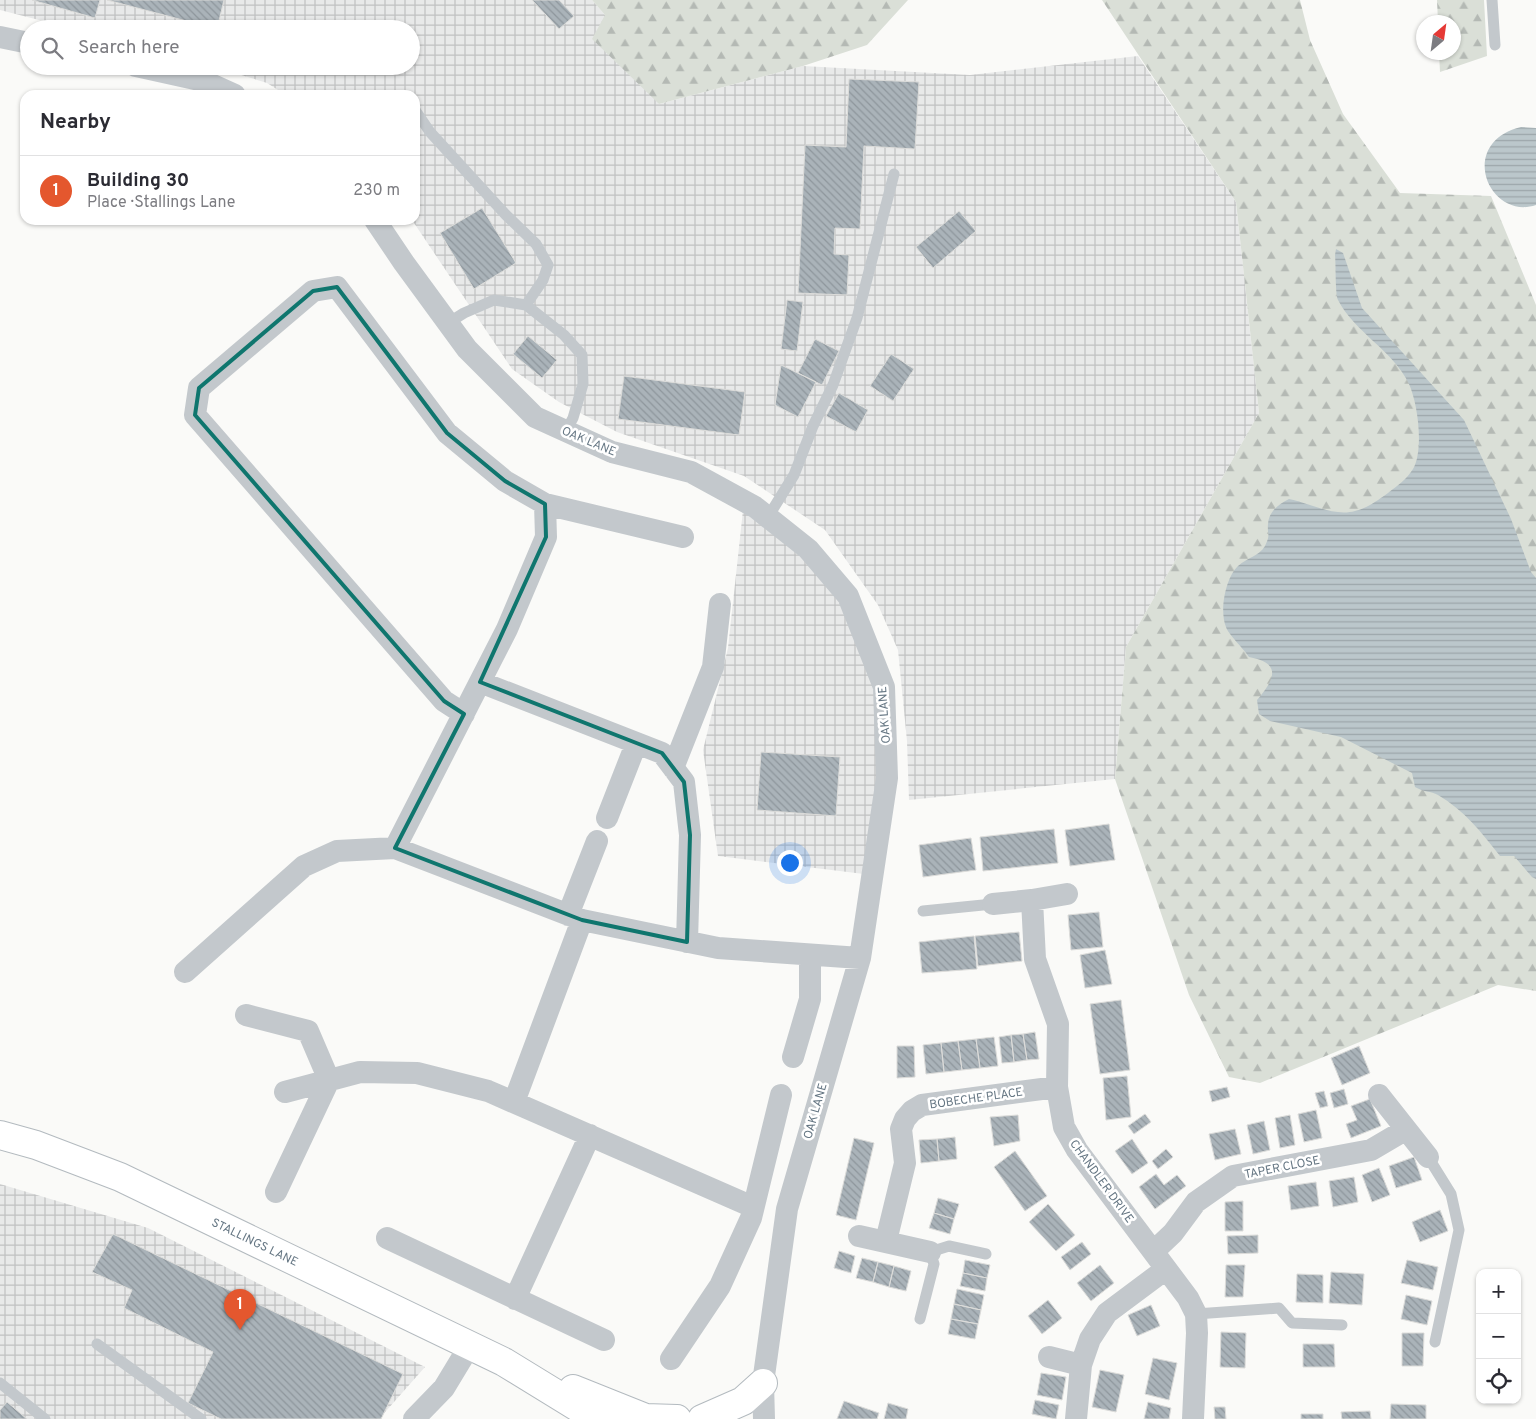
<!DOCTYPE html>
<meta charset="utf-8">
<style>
body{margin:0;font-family:Overpass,sans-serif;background:#f2f2f3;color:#2b2b33}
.controls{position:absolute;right:15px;bottom:15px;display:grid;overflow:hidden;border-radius:10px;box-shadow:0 1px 4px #0004}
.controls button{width:45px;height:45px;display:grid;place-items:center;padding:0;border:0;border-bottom:1px solid #e1e1e2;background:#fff;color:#2b2b33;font:25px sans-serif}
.compass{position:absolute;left:1416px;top:15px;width:45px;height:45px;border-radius:50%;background:#fff;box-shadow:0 1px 4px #0004;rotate:29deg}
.you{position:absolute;left:789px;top:862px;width:18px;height:18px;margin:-12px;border:4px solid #fff;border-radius:50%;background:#1a73e8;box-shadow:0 0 0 8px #1a73e833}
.badge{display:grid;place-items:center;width:32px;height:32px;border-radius:50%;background:#e4572e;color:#fff;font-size:16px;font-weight:700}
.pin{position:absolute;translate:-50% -41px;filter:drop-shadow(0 1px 2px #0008)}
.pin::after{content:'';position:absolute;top:26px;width:18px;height:15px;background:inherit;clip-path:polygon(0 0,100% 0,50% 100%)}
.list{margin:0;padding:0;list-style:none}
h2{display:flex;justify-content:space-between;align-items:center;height:65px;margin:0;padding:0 20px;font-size:21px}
h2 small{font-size:16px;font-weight:400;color:#7c7c81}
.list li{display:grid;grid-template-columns:32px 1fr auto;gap:15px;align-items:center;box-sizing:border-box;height:70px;padding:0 20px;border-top:1px solid #e1e1e2}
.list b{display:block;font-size:19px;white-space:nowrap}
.list p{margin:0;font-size:16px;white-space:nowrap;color:#7c7c81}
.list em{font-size:16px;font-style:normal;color:#7c7c81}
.icon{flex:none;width:28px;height:28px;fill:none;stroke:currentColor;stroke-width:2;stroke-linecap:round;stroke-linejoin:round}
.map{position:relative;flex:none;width:1536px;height:1419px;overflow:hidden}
.search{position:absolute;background:#fff;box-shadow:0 1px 4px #0004;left:20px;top:20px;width:400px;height:55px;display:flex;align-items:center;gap:12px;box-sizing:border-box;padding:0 18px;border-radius:28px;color:#7c7c81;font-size:19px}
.panel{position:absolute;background:#fff;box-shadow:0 1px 4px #0004;left:20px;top:90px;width:400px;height:135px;border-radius:15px}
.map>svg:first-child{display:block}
</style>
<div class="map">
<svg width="1536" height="1419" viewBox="0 0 1536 1419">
<defs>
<pattern id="industrial-grid" width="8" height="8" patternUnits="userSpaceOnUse" patternTransform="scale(1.25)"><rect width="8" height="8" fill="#e8e9e9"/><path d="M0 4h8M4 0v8" fill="none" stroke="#c0c1c2"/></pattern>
<pattern id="forest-firs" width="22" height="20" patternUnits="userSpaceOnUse" patternTransform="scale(1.25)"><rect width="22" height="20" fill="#dadfd7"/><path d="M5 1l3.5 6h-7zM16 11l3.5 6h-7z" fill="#b4b9b4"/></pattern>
<pattern id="water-rules" width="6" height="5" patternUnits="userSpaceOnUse" patternTransform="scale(1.25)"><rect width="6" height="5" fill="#bbc7cb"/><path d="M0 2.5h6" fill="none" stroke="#9ca6aa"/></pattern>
<pattern id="building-back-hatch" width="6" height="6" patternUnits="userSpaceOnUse" patternTransform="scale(1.25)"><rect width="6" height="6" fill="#aab3b9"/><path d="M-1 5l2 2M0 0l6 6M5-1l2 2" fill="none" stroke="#8e969c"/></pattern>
</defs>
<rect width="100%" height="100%" fill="#fafaf8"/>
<path fill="url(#industrial-grid)" d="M 0,0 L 592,0 L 605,15 L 659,104 L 803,66 L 970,75 L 1138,56 L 1236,202 L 1259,413 L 1126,647 L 1115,779 L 909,800 L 907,741 L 898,650 L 878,605 L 825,530 L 744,476 L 617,432 L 559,402 L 512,369 L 412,220 L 415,220 L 415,95 L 286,95 L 267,83 L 212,66 L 411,66 L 411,29 L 74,29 L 0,10 Z
M 744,501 L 848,596 L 884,687 L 872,875 L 718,856 L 703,750 L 728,648 Z
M 0,1184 L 148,1228 L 425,1367 L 379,1419 L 0,1419 Z"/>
<path fill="url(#forest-firs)" d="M 592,0 L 908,0 L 867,45 L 803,66 L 659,104 L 592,39 L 605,15 Z
M 1102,0 L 1300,0 L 1310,40 L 1343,114 L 1400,193 L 1491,196 L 1536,305 L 1536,991 L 1498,985 L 1260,1083 L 1229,1077 L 1189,995 L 1115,779 L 1126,647 L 1259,413 L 1236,202 Z
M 1437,0 L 1484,0 L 1487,56 L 1440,72 L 1439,53 L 1454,52 L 1454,22 L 1438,22 Z"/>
<path fill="url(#water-rules)" d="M 1521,127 L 1536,128 L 1536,205 C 1489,221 1456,143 1521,127 Z
M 1336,249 L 1343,253 L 1362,308 L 1464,420 L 1511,519 L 1531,572 L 1536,578 L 1536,879 L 1532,877 L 1514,856 L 1500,856 C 1482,833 1464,810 1438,795 C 1431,791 1423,792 1415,787 L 1412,773 L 1341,737 L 1270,721 L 1259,714 L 1257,700 C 1274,680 1283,663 1249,657 C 1244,649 1228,634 1226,627 C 1219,610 1226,577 1238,566 C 1248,557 1258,557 1265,546 C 1271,534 1267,535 1268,524 C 1269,511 1279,504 1289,499 C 1310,503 1334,517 1355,511 C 1368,508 1378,500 1388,493 C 1397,486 1407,479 1413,469 C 1424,450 1418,404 1409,384 C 1393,350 1355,333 1338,300 C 1335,293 1336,264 1335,255 Z"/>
<path fill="url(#building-back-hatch)" stroke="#dcdcda" d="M 32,0 L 100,0 L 95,18 Z
M 107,0 L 224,0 L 217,29 Z
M 532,0 L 559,0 L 574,16 L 559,29 Z
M 849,79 L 919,82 L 915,149 L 864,146 L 860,229 L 835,228 L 834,254 L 849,255 L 847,295 L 798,293 L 805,145 L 846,147 Z
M 482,208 L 516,263 L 474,289 L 440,233 Z
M 959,211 L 976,231 L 933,268 L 916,247 Z
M 787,300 L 803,302 L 797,351 L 781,349 Z
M 528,336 L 557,360 L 542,378 L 513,354 Z
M 815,339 L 839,351 L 822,385 L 798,373 Z
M 891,354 L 914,369 L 893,401 L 870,386 Z
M 781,365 L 816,382 L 798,417 L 775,405 Z
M 624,376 L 745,392 L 739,435 L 618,419 Z
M 839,393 L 868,410 L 856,432 L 826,416 Z
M 761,752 L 840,757 L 836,816 L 757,810 Z
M 1109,824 L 1115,860 L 1070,866 L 1065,830 Z
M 1054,829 L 1058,863 L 983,871 L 980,837 Z
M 971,838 L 976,870 L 923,877 L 919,845 Z
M 1099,912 L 1103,947 L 1071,950 L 1068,915 Z
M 1019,932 L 1022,961 L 978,966 L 975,936 Z
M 974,936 L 977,969 L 922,973 L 919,942 Z
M 1105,950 L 1112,984 L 1085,988 L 1080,955 Z
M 1121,1000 L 1130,1070 L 1100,1074 L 1090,1004 Z
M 1035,1032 L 1039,1059 L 1027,1060 L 1023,1034 Z
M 1023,1034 L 1027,1060 L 1014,1062 L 1011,1035 Z
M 1011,1035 L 1014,1062 L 1002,1063 L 999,1037 Z
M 994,1037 L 998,1066 L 980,1068 L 976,1039 Z
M 976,1039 L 980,1068 L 962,1070 L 958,1041 Z
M 958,1041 L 962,1070 L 944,1072 L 941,1043 Z
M 941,1043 L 944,1072 L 926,1074 L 923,1045 Z
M 897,1046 L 914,1046 L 915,1077 L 897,1078 Z
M 1359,1046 L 1370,1073 L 1342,1085 L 1331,1058 Z
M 1127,1076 L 1131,1117 L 1106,1120 L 1103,1078 Z
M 1227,1087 L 1230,1097 L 1212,1102 L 1209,1091 Z
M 1344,1089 L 1348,1104 L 1334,1108 L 1330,1093 Z
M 1324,1091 L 1328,1106 L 1320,1108 L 1315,1093 Z
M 1370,1099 L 1381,1126 L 1351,1138 L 1346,1124 L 1357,1120 L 1351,1106 Z
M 1316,1110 L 1322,1138 L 1304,1142 L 1298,1114 Z
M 1145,1114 L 1151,1122 L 1134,1134 L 1128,1126 Z
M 1018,1115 L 1020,1141 L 994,1146 L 990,1117 Z
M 1290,1115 L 1295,1145 L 1280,1148 L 1275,1118 Z
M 1264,1121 L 1270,1150 L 1253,1154 L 1247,1125 Z
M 1235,1129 L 1241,1154 L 1215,1160 L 1209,1134 Z
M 955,1137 L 957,1159 L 939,1161 L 937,1139 Z
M 854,1138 L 874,1143 L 856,1220 L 836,1215 Z
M 937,1139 L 939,1161 L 921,1163 L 919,1140 Z
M 1132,1139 L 1148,1163 L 1132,1174 L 1115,1151 Z
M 1166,1149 L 1173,1157 L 1158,1169 L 1152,1161 Z
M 1015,1151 L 1047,1196 L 1025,1211 L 994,1167 Z
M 1414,1157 L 1422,1180 L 1396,1188 L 1389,1166 Z
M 1379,1168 L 1390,1195 L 1372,1202 L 1362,1175 Z
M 1156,1174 L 1164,1185 L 1177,1175 L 1186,1186 L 1155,1209 L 1139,1187 Z
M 1354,1177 L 1358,1202 L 1333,1207 L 1329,1181 Z
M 1316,1182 L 1319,1206 L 1291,1210 L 1288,1186 Z
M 938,1198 L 959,1204 L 954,1219 L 934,1213 Z
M 1243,1201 L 1243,1231 L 1225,1231 L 1225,1202 Z
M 1048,1204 L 1075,1235 L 1056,1251 L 1029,1222 Z
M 1440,1210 L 1448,1231 L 1420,1242 L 1412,1222 Z
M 934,1213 L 954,1219 L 950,1234 L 929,1228 Z
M 113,1234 L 403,1374 L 381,1419 L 221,1419 L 188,1403 L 213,1352 L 124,1308 L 132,1290 L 92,1272 Z
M 1258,1235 L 1258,1253 L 1228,1254 L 1227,1236 Z
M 1082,1242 L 1091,1254 L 1070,1270 L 1061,1257 Z
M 839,1251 L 855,1256 L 851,1273 L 834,1268 Z
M 862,1258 L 878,1262 L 873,1282 L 856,1278 Z
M 965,1260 L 990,1265 L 987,1278 L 963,1273 Z
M 1407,1260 L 1438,1267 L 1433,1290 L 1401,1283 Z
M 878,1262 L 894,1266 L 889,1287 L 873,1282 Z
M 1100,1265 L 1114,1283 L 1091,1301 L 1077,1283 Z
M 1226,1265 L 1245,1265 L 1243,1297 L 1225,1297 Z
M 894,1266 L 911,1271 L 906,1291 L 889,1287 Z
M 1331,1272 L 1364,1274 L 1362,1305 L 1329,1303 Z
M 963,1273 L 987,1278 L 985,1291 L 960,1286 Z
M 1297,1274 L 1323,1275 L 1323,1303 L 1296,1302 Z
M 957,1289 L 984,1295 L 981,1310 L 954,1304 Z
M 1406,1295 L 1432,1301 L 1427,1325 L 1401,1319 Z
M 1048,1300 L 1062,1318 L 1042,1334 L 1028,1316 Z
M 954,1304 L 981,1310 L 978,1324 L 951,1319 Z
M 1151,1305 L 1160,1326 L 1137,1336 L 1128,1315 Z
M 951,1319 L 978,1324 L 975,1339 L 948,1334 Z
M 1221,1332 L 1246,1333 L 1245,1368 L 1220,1367 Z
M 1402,1333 L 1424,1333 L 1423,1366 L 1402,1366 Z
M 1303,1344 L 1334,1344 L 1335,1367 L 1303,1367 Z
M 1153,1358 L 1177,1363 L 1169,1400 L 1145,1394 Z
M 1100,1370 L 1124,1375 L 1116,1412 L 1092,1407 Z
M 1041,1373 L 1066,1377 L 1062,1400 L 1037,1395 Z
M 1035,1400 L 1059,1405 L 1056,1419 L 1032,1414 Z
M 844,1401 L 879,1413 L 877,1419 L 837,1419 Z
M 7,1402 L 27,1419 L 0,1419 L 0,1410 Z
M 1148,1402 L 1171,1408 L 1169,1419 L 1144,1419 Z
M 888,1403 L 908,1409 L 906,1419 L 884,1419 Z
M 1391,1404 L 1426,1405 L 1426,1419 L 1390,1419 Z
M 1214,1407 L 1225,1407 L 1226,1419 L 1215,1419 Z
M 1370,1411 L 1371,1419 L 1342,1419 L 1341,1412 Z
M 1301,1414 L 1323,1414 L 1323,1419 L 1301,1419 Z"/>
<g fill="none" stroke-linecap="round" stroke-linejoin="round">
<defs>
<path id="secondary" d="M 0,1135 L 36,1145 L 120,1177 L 504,1362 L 597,1419
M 573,1389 L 648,1419
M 645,1418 L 677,1419
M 702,1419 L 743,1401 L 763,1383"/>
</defs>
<use href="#secondary" stroke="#b3babf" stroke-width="30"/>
<path stroke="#c3c8cc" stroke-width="11" d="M 1492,0 L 1495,45
M 415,110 L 430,132 L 506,215 L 536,244 L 548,265 L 543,280 L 526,305
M 448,323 L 464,313 L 494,300 L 526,305 L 564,335 L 582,355 L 583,384 L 573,418 L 566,431
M 768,517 L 794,475 L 813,426 L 833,385 L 857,318 L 894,174
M 923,911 L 993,904
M 1428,1157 L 1451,1194 L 1459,1230 L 1435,1342
M 1196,1314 L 1279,1308 L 1292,1323 L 1342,1325
M 920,1319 L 934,1264 L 930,1252 L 949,1246 L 986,1254
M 97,1344 L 201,1419
M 0,1383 L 45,1419"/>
<path stroke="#c3c8cc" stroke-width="22" d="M 0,37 L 29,43
M 136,66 L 204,81 L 235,95
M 375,220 L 404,263 L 467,349 L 535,417 L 612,452 L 691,472 L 755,507 L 808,549 L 848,596 L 884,687 L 887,778 L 860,958 L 787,1209 L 763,1383 L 764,1419
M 545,504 L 683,537
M 480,682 L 662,753 L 684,782 L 690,835 L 687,942
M 673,768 L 713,667 L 720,604
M 607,818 L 636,744
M 395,848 L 507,629 L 546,537 L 545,504 L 505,481 L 447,433 L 337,287 L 313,291 L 199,388 L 195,415 L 444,701 L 464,714
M 1032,900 L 1035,959 L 1058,1024 L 1057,1087 L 1064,1127 L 1077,1150 L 1188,1298 L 1196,1314 L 1197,1333 L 1193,1419
M 993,904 L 1032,900 L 1067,894
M 568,915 L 597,841
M 185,972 L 304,866 L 337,851 L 395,848 L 582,920 L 718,948 L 860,958
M 246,1015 L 308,1031 L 329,1080 L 276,1192
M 793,1057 L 810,999 L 810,955
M 285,1092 L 360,1072 L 417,1073 L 488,1091 L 753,1207
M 1379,1095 L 1428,1157
M 514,1102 L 582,920
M 859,1236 L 930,1252
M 387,1238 L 604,1340
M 886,1241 L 905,1163 L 901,1129 L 905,1119 L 912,1111 L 922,1105 L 1057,1087
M 1154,1251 L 1173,1233 L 1196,1202 L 1233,1176 L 1371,1150 L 1405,1130
M 515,1299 L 590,1135
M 1049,1357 L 1081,1365
M 671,1359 L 720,1286 L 751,1218 L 781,1095
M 414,1419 L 444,1388 L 470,1345
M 1076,1419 L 1081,1365 L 1090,1339 L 1107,1313 L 1166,1269"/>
<use href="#secondary" stroke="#fff" stroke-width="28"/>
</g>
<path fill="none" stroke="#0f766e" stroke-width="4" stroke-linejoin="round" d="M 337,287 L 447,433 L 505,481 L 545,504 L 546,537 L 480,682 L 662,753 L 684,782 L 690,835 L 687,942 L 582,920 L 395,848 L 464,714 L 444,701 L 195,415 L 199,388 L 313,291 Z"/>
<g text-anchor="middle" stroke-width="5" stroke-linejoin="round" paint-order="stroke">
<g font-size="12" fill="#657683" stroke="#fff">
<text transform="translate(589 441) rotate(23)" y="4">OAK LANE</text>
<text transform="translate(884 715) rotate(-94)" y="4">OAK LANE</text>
<text transform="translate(976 1098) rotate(-8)" y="4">BOBECHE PLACE</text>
<text transform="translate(815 1111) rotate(-74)" y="4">OAK LANE</text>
<text transform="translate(1282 1167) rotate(-11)" y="4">TAPER CLOSE</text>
<text transform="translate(1102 1181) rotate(54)" y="4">CHANDLER DRIVE</text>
<text transform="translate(255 1242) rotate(26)" y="4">STALLINGS LANE</text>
</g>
</g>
</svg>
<div class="controls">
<button>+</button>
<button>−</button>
<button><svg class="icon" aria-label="locate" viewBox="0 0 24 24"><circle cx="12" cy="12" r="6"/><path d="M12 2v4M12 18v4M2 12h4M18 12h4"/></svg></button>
</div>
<svg class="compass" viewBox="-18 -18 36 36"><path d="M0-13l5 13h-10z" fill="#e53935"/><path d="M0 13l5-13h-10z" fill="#7c7c81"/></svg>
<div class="you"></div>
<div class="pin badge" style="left:240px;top:1330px">1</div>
<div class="search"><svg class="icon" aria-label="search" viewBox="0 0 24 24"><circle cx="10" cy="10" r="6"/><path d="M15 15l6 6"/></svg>Search here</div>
<section class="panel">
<h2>Nearby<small></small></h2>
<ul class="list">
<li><span class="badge">1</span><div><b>Building 30</b><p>Place · Stallings Lane</p></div><em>230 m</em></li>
</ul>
</section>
</div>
